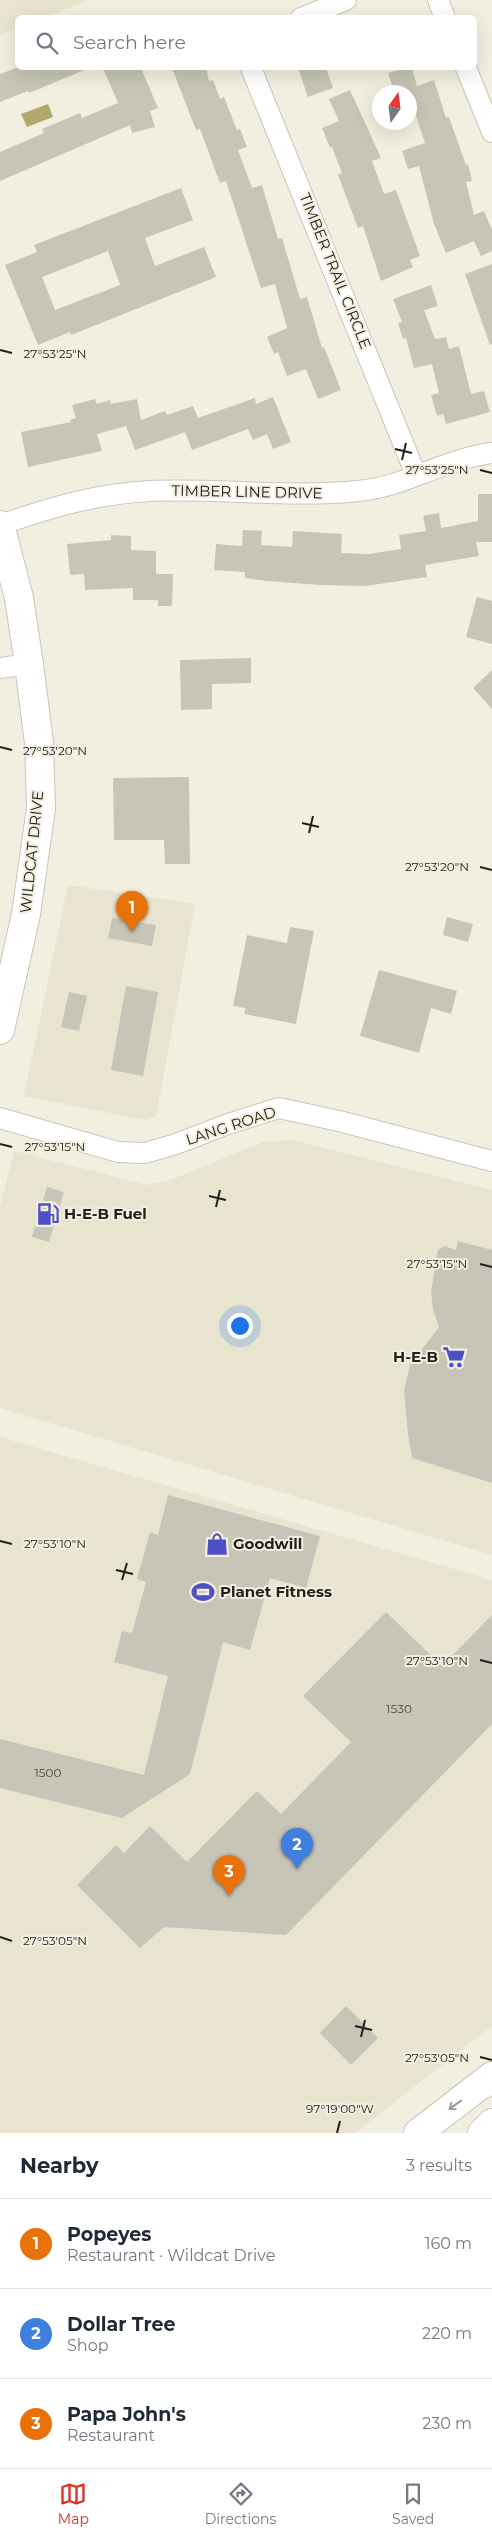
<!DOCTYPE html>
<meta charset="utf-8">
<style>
body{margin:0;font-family:Montserrat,sans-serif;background:#f2f2f3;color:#1f2937}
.compass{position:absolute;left:372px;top:85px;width:45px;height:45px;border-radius:50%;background:#fff;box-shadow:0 5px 20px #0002;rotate:14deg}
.you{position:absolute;left:239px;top:1325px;width:18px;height:18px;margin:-12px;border:4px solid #fff;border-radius:50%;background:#1a73e8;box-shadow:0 0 0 8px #1a73e833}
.badge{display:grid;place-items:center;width:32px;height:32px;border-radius:50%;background:#d93025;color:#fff;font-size:16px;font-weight:700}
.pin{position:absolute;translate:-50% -41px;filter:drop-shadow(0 1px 2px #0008)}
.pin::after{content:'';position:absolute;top:26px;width:18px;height:15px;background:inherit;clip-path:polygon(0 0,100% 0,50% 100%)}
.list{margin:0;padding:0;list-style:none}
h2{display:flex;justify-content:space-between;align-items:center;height:65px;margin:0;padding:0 20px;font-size:21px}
h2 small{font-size:16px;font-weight:400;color:#747a83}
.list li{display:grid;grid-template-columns:32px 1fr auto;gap:15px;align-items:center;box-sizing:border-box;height:90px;padding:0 20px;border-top:1px solid #e0e1e3}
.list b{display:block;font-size:19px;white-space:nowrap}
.list p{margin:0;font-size:16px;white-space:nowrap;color:#747a83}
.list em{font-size:16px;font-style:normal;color:#747a83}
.icon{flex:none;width:28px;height:28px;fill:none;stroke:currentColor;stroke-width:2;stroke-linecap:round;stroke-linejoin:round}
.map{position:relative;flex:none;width:492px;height:2133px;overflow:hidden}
.search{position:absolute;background:#fff;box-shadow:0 5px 20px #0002;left:15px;right:15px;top:15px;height:55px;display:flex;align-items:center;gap:12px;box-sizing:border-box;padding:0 18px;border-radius:8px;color:#747a83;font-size:19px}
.sheet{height:335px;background:#fff}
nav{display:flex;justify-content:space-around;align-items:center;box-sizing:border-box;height:70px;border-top:1px solid #e0e1e3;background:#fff;font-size:14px;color:#747a83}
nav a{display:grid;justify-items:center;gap:2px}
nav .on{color:#d93025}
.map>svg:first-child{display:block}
</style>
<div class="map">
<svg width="492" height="2133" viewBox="0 0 492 2133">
<rect width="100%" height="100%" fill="#f2efe1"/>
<path fill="#e8e4cf" d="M 0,0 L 90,0 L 45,17 L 18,18 L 17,28 L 0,35 Z
M 68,885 L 195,904 L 156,1117 L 146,1120 L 24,1096 Z
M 293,1140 L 492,1190 L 492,1555 L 0,1408 L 0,1206 L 14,1151 L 147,1185 L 173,1179 L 263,1142 Z
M 0,1437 L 492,1580 L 492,2026 L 355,2133 L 0,2133 Z"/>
<path fill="#b4a76a" d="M 48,104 L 53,117 L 27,127 L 21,114 Z"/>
<path fill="#c7c5b7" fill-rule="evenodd" d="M 16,68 L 89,68 L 29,93 L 28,91 L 0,102 L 0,74 Z
M 103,68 L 141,68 L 158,108 L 150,111 L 155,127 L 132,133 L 130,125 L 0,181 L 0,152 L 44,133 L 42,129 L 80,113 L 82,118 L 118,103 Z
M 172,68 L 206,68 L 209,81 L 213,80 L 220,99 L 224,97 L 237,130 L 240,129 L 247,147 L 238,150 L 252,188 L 262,185 L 278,239 L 282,238 L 300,299 L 307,297 L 322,348 L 324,347 L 341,390 L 318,399 L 306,369 L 287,376 L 278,352 L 274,354 L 267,337 L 287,328 L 275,284 L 261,288 L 226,181 L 220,183 L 200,129 L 196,130 Z
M 298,68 L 326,68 L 333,88 L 308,97 Z
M 407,68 L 412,68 L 417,86 L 434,80 L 446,118 L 449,117 L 466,165 L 468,164 L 472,181 L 466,182 L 474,215 L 484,211 L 492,230 L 492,251 L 481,256 L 474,241 L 446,253 L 434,224 L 419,166 L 408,169 L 402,151 L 425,143 L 414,110 L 410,112 L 410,92 L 394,92 L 388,73 Z
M 350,90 L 381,158 L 372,161 L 384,194 L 396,190 L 420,256 L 410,260 L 413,267 L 381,281 L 363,226 L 358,228 L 338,175 L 342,173 L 332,147 L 330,148 L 322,128 L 339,121 L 329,99 Z
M 181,188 L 193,220 L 145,238 L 155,266 L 204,247 L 216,277 L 71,335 L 70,332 L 38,345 L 5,265 L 37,252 L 34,245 ZM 108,251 L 120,285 L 55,310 L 42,277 Z
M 492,264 L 492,344 L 490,345 L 465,274 Z
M 431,285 L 438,306 L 424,310 L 435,339 L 446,337 L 449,349 L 459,346 L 471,394 L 484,391 L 490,412 L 446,424 L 443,414 L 437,416 L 431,395 L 439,393 L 432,364 L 414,368 L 406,338 L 403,339 L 398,323 L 402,322 L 393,299 Z
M 273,397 L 291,442 L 273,449 L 267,434 L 253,440 L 248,429 L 192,450 L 185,432 L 135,450 L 126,426 L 97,434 L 102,451 L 28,467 L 21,432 L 71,422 L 70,420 L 76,418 L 72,405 L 95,399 L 97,404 L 110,400 L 111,404 L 137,399 L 141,420 L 165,411 L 167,415 L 193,406 L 198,418 L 255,398 L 256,404 Z
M 478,494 L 492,494 L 492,542 L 476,542 L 479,556 L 425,565 L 427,577 L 365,586 L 320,585 L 267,581 L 245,578 L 245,572 L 214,570 L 216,544 L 242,546 L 243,530 L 262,531 L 261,545 L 292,547 L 293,531 L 342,534 L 341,553 L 369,554 L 401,549 L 399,535 L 426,531 L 423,516 L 439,513 L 441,528 L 478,521 Z
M 111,535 L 131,536 L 131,550 L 156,551 L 156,574 L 173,574 L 172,606 L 158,606 L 158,600 L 133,600 L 133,588 L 85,590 L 84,574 L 70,575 L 67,544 L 111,540 Z
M 477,597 L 492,601 L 492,644 L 466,637 Z
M 251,658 L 251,683 L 212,684 L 212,709 L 181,710 L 180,660 Z
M 492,670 L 492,709 L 473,688 Z
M 189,777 L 190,864 L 165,864 L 164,840 L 114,840 L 113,778 Z
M 447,917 L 473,924 L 468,942 L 443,935 Z
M 112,918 L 156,925 L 152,946 L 108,938 Z
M 290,927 L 314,931 L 296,1024 L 244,1014 L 246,1008 L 233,1006 L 247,935 L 287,943 Z
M 379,970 L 457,991 L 451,1014 L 431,1008 L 419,1053 L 360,1036 Z
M 126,986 L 158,992 L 143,1076 L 111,1070 Z
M 69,992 L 87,996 L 79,1031 L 61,1027 Z
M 47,1187 L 64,1192 L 49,1242 L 32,1237 Z
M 458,1241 L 492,1250 L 492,1483 L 412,1458 L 408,1434 L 404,1391 L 410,1365 L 439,1327 L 433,1309 L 431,1292 L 438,1250 L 444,1246 L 456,1250 Z
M 168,1495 L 320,1536 L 306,1588 L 270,1578 L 250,1650 L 223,1642 L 190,1774 L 122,1818 L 0,1788 L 0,1739 L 144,1775 L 168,1676 L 114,1662 L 122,1631 L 132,1633 L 146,1582 L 137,1579 L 150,1532 L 158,1535 Z
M 386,1612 L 442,1666 L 492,1615 L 492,1724 L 286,1935 L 164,1927 L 140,1948 L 77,1885 L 116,1845 L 124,1853 L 150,1826 L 187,1862 L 257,1791 L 281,1814 L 351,1742 L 303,1696 Z
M 346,2006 L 378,2038 L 351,2065 L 320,2033 Z"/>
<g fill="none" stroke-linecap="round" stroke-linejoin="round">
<defs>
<path id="minor" d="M 438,0 L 445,18
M 301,18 L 346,0
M 251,68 L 416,475
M 466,68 L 492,132
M 0,525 C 52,507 95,494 150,491 C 219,488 290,498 358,491 C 405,487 444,459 492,453
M 0,668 L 29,664
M 0,1118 L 118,1152 L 145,1153 L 176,1144 L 228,1124 L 279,1108 L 339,1121 L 492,1161"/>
<path id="secondary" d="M 0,525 L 19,598 L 29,664 L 39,743 L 41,808 L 26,914 L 0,1030
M 418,2133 L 492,2076"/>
<path id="motorway" d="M 484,2084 L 492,2078
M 482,2133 L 492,2123"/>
</defs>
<use href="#minor" stroke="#c9c6b8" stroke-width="22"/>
<use href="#secondary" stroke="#c9c6b8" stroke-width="30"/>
<use href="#motorway" stroke="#c9c6b8" stroke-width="30"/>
<use href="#minor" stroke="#fff" stroke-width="20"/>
<use href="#secondary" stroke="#fff" stroke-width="28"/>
<use href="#motorway" stroke="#fff" stroke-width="28"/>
</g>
<defs><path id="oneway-shaft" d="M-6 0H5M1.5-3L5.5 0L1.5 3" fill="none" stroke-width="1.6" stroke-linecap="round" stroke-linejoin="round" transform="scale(1.25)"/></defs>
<use stroke="#9b9b98" href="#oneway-shaft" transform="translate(455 2105) rotate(144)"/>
<path fill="none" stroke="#21201b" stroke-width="2" d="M 0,350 L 12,353M 395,449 L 412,453M 402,460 L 406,443M 480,470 L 492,473M 0,747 L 12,750M 302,823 L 319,827M 309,833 L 313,816M 480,867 L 492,870M 0,1144 L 12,1147M 209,1196 L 226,1200M 216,1207 L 220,1190M 480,1264 L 492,1267M 0,1541 L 12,1544M 116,1570 L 133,1574M 122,1580 L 127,1563M 480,1660 L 492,1663M 0,1937 L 12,1941M 355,2026 L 372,2030M 361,2037 L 365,2020M 480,2057 L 492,2060M 337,2133 L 340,2121"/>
<defs>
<symbol id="fuel-bare" viewBox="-9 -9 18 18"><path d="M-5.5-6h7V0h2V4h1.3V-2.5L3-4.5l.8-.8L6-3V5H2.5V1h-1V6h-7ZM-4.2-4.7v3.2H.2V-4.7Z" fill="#4f50c7" stroke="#f2efe1" stroke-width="2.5" paint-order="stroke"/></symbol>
<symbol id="supermarket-bare" viewBox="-9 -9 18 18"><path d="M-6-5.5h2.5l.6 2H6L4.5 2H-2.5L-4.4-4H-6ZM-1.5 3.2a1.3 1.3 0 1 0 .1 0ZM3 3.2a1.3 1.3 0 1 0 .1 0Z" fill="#4f50c7" stroke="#f2efe1" stroke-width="2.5" paint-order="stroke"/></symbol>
<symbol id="shop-bare" viewBox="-9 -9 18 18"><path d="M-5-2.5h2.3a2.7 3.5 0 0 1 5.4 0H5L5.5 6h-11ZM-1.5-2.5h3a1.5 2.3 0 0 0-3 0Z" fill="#4f50c7" stroke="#f2efe1" stroke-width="2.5" paint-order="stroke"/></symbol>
<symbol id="stadium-bare" viewBox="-9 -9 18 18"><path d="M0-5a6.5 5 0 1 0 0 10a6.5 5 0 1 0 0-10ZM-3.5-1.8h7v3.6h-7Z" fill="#4f50c7" stroke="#f2efe1" stroke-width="2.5" paint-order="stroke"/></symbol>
</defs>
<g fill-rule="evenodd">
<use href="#fuel-bare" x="32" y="1198" width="32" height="32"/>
<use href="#supermarket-bare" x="438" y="1341" width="32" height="32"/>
<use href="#shop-bare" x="201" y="1528" width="32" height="32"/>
<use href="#stadium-bare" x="187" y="1576" width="32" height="32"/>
</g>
<g text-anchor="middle" stroke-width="4" stroke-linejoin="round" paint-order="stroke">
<g font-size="12" fill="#4a4942">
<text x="399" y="1713">1530</text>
<text x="48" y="1777">1500</text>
</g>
<g font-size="15" fill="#21201b" stroke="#f2efe1">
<text transform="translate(335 271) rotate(68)" y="5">TIMBER TRAIL CIRCLE</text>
<text transform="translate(247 492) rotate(1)" y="5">TIMBER LINE DRIVE</text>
<text transform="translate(32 852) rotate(-84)" y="5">WILDCAT DRIVE</text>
<text transform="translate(231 1126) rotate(-18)" y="5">LANG ROAD</text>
</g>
<g font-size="15" font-weight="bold" fill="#21201b" stroke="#f2efe1" text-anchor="start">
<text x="64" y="1219">H-E-B Fuel</text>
<text x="438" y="1362" text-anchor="end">H-E-B</text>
<text x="233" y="1549">Goodwill</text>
<text x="220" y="1597">Planet Fitness</text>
</g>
</g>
<g font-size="12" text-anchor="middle" fill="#21201b" stroke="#f2efe1" stroke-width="4" stroke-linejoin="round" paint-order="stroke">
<text x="55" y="358">27°53'25"N</text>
<text x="437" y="474">27°53'25"N</text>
<text x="55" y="755">27°53'20"N</text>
<text x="437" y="871">27°53'20"N</text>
<text x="55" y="1151">27°53'15"N</text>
<text x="437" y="1268">27°53'15"N</text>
<text x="55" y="1548">27°53'10"N</text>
<text x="437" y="1665">27°53'10"N</text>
<text x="55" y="1945">27°53'05"N</text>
<text x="437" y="2062">27°53'05"N</text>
<text x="340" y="2113">97°19'00"W</text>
</g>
</svg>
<svg class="compass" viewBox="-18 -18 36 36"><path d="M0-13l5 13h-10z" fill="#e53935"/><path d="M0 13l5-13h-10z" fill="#747a83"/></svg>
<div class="you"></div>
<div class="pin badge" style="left:132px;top:932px;background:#e8710a">1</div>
<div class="pin badge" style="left:297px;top:1869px;background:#3f7fe0">2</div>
<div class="pin badge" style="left:229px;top:1896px;background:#e8710a">3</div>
<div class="search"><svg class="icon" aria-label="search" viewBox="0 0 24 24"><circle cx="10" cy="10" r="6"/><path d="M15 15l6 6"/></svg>Search here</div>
</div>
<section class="sheet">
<h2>Nearby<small>3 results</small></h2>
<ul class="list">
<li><span class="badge" style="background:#e8710a">1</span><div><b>Popeyes</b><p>Restaurant · Wildcat Drive</p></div><em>160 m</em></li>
<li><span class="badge" style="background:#3f7fe0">2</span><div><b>Dollar Tree</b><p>Shop</p></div><em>220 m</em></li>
<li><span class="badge" style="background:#e8710a">3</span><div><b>Papa John's</b><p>Restaurant</p></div><em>230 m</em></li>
</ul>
</section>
<nav>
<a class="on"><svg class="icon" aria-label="map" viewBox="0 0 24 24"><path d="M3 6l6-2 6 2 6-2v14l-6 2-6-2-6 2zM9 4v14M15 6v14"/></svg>Map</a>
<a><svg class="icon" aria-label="directions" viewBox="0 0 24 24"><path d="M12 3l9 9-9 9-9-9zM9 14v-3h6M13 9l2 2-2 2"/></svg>Directions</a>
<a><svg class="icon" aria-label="saved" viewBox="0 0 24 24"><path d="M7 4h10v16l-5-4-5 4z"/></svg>Saved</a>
</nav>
